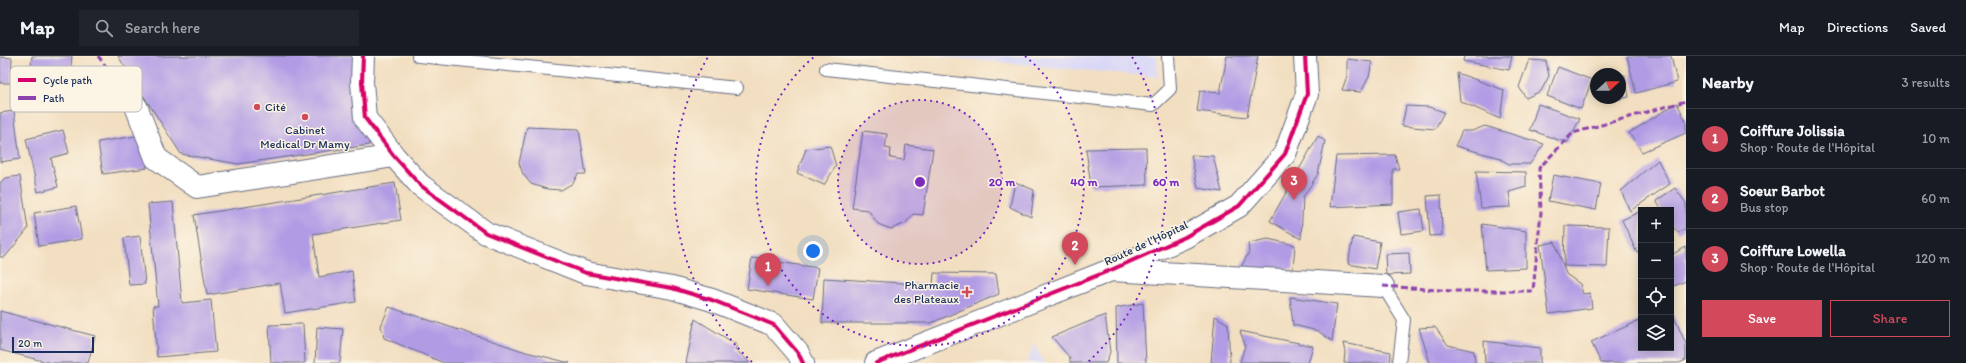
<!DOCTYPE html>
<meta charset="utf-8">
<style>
body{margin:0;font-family:Itim,sans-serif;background:#20242c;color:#f1f3f6}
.controls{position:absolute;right:12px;bottom:12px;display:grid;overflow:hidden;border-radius:0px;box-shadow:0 2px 10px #0003}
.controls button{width:36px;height:36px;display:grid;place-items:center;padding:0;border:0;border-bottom:1px solid #363941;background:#171b24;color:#f1f3f6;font:20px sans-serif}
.compass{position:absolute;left:1590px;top:12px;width:36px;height:36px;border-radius:50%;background:#171b24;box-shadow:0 2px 10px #0003;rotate:68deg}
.scale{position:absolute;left:12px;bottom:10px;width:82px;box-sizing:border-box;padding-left:4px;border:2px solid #1b2f5e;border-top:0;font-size:11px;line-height:14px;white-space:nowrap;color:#1b2f5e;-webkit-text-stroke:3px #fcf5e5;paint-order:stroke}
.you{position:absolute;left:813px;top:195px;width:14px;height:14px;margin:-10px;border:3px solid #fff;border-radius:50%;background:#1a73e8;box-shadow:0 0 0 6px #1a73e833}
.badge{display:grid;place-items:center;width:26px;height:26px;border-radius:50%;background:#d1495b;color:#fff;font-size:13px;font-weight:700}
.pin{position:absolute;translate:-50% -33px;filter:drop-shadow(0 1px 2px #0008)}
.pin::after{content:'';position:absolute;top:21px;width:14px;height:12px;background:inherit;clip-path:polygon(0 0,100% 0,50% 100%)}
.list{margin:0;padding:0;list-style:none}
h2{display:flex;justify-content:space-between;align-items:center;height:52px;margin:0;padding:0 16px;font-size:17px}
h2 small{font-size:13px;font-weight:400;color:#9ea1a6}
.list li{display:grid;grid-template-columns:26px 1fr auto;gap:12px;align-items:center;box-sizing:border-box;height:60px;padding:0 16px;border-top:1px solid #363941}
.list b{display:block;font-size:15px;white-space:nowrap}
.list p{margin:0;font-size:13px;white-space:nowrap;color:#9ea1a6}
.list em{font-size:13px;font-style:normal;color:#9ea1a6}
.actions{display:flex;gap:8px;padding:12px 16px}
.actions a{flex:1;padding:9px 0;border:1px solid #d1495b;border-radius:0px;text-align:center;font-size:14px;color:#d1495b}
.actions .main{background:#d1495b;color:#fff}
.icon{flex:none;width:22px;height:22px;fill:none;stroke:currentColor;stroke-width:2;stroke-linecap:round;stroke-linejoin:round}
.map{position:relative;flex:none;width:1686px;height:307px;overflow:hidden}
header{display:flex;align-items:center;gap:24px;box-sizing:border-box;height:56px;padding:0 20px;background:#171b24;border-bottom:1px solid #363941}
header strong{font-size:19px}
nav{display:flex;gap:22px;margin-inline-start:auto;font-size:14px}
.search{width:280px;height:36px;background:#20242c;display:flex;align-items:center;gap:10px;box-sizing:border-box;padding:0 14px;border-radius:0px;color:#9ea1a6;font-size:15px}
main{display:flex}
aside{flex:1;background:#171b24}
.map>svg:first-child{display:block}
</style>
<header>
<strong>Map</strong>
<div class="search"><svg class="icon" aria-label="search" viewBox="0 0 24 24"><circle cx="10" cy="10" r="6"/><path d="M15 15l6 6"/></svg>Search here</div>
<nav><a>Map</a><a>Directions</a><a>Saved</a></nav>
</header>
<main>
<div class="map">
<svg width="1686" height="307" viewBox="0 0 1686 307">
<rect width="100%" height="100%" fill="#fcf5e5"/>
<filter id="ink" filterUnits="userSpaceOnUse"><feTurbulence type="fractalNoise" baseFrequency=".025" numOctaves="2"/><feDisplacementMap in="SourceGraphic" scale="8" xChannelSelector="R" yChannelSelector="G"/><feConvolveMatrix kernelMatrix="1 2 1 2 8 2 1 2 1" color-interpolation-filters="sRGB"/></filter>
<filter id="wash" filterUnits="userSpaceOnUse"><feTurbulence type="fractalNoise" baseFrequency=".012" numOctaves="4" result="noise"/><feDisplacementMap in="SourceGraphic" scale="16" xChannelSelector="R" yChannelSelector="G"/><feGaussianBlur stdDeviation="0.9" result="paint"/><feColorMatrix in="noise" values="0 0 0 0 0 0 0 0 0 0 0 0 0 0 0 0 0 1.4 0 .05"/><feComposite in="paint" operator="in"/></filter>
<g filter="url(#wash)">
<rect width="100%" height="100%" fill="#f2dec0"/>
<path fill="#d8d7f8" d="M 933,0 L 1157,0 L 1158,21 Z
M 1034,288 L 1044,307 L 1027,307 Z"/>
<g id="blocks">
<path fill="#b19be5" d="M 32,0 L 72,0 L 68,40 L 29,37 Z
M 118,0 L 356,0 L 369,89 L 238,108 L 181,98 Z
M 1227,0 L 1258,0 L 1247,61 L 1197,55 L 1200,35 L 1220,37 Z
M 1464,0 L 1512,0 L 1509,14 L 1463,5 Z
M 1627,0 L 1671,0 L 1677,26 L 1636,37 Z
M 0,1 L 12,2 L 11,27 L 0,27 Z
M 1347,3 L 1372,6 L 1369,21 L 1361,36 L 1342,34 L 1347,20 Z
M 1529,4 L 1546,5 L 1549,20 L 1541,35 L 1526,42 L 1519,31 Z
M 1558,11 L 1592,24 L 1581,53 L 1547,40 Z
M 1457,17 L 1504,34 L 1500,63 L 1460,45 Z
M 1625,19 L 1629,41 L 1620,43 L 1620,20 Z
M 1604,42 L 1619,42 L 1620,43 L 1605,45 Z
M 1677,47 L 1686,65 L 1686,77 L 1642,96 L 1629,77 Z
M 1538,48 L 1580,63 L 1567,87 L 1530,74 Z
M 1406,50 L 1429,51 L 1444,56 L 1435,73 L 1402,70 Z
M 14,55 L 20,103 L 0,106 L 0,57 Z
M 1485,70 L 1544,88 L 1530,108 L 1509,108 L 1497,101 L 1455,90 L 1462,75 L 1472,75 Z
M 527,71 L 579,73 L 586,118 L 578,118 L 573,127 L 561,134 L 547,133 L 531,128 L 523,118 L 519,107 Z
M 63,74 L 69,97 L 51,102 L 58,131 L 38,136 L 26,83 Z
M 863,75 L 887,78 L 885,92 L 891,93 L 890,102 L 904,104 L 906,89 L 933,93 L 923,159 L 913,158 L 906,167 L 891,173 L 878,168 L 868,154 L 852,152 Z
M 142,79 L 147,112 L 103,118 L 98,86 Z
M 1318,80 L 1325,85 L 1318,118 L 1303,141 L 1301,183 L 1270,165 Z
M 830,90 L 836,110 L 824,129 L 797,117 L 806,93 Z
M 1146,92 L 1147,129 L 1091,131 L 1086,93 Z
M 1191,99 L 1213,100 L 1222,136 L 1198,132 Z
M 1395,99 L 1399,113 L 1393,113 L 1393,148 L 1330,151 L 1336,100 Z
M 1658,104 L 1670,128 L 1630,155 L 1621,135 Z
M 1476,115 L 1526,116 L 1526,131 L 1509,136 L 1511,151 L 1481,152 Z
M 1553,119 L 1601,128 L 1596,154 L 1548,145 Z
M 20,120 L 28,173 L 5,201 L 0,201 L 0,127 L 5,122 Z
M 1015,126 L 1034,134 L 1031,161 L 1010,151 Z
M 395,127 L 401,164 L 313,178 L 319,221 L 352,215 L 356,246 L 285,257 L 280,227 L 207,239 L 194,159 Z
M 1675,132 L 1686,147 L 1686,172 L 1678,177 L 1671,168 L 1671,154 L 1662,154 L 1656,145 Z
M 1441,139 L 1442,179 L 1430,180 L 1427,140 Z
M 173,146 L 182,247 L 211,244 L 216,296 L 157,301 L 153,250 L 158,250 L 148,148 Z
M 76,150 L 82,183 L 39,190 L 34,157 Z
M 1421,153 L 1424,175 L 1401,178 L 1398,156 Z
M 1641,155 L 1641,195 L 1637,197 L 1622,164 Z
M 1482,168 L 1526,175 L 1526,212 L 1486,214 Z
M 1565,170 L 1609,171 L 1607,211 L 1564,210 Z
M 140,180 L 145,228 L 129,229 L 124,182 Z
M 1353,181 L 1380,186 L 1375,213 L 1348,208 Z
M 1268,183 L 1295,189 L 1293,213 L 1239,215 L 1249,196 L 1248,187 Z
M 1555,186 L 1566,218 L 1580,228 L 1583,238 L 1590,237 L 1592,252 L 1549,258 L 1540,189 Z
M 1686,191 L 1686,225 L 1671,231 L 1671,199 Z
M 1409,197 L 1410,218 L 1386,219 L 1385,198 Z
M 752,202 L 818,212 L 813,243 L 747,233 Z
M 934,217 L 996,218 L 999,238 L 931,267 L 822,267 L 824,222 L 933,229 Z
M 1290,241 L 1337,248 L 1332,285 L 1318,275 L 1293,269 Z
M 1143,247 L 1146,307 L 1117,307 L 1116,252 Z
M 389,251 L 526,296 L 570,307 L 444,307 L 384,282 L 381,270 Z
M 1671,254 L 1686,288 L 1686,304 L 1679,307 L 1601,307 L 1591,286 L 1641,264 L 1641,292 L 1671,292 Z
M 0,255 L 95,280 L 88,307 L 51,307 L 0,294 Z
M 1105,259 L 1110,296 L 1106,307 L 1070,307 L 1070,302 L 1052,281 Z
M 1215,260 L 1228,268 L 1230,307 L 1211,307 Z
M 695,263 L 737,289 L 735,293 L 750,307 L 686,307 Z
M 303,268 L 305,307 L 271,307 L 269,269 Z
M 317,271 L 343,273 L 340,307 L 315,307 Z
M 1435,271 L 1448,289 L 1474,295 L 1475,307 L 1430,307 L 1419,272 Z
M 1240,275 L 1313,290 L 1308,307 L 1240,306 L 1245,289 Z
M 1484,285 L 1540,292 L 1540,307 L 1485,307 Z
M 1343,287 L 1391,296 L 1390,307 L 1344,307 L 1345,296 Z"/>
</g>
</g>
<g filter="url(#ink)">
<use href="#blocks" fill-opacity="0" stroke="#666c80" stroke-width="1"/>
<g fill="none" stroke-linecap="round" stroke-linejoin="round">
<defs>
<path id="lane" d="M 418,0 L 737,32
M 826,13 L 1153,49 L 1170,33 L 1168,0
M 1383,230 L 1404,264 L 1399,307"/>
<path id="street" d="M 363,0 L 362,26 L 365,62 L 394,100 L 420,129 L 486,177 L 586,217 L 672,232 L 712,244 L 747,258 L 774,269 L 798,297 L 803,307
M 136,50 L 156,102 L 197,131 L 394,100
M 1111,214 L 1383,230"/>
<path id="secondary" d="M 876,307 L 1111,214 L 1185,181 L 1239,150 L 1285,98 L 1307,38 L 1305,0"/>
</defs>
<use href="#lane" stroke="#666c80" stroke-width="14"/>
<use href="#street" stroke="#666c80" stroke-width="24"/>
<use href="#secondary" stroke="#666c80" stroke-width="24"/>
<use href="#lane" stroke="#fff" stroke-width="12"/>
<use href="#street" stroke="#fff" stroke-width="22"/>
<use href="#secondary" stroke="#fff" stroke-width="22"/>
<path stroke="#8e44ad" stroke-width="3" stroke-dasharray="6 3" stroke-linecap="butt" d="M 98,0 L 136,50
M 1383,230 L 1453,235 L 1533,235 L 1541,156 L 1539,112 L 1573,77 L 1686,45"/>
<defs>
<path id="cycleway" d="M 363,0 L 362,26 L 365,62 L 394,100 L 420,129 L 486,177 L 586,217 L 672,232 L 712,244 L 747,258 L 774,269 L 798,297 L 803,307
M 876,307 L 1111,214 L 1185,181 L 1239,150 L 1285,98 L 1307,38 L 1305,0"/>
</defs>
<use href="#cycleway" stroke="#fcf5e5" stroke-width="6"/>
<use href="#cycleway" stroke="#d6006c" stroke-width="4"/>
</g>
</g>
<circle cx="920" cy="126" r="82" fill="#7b2cbf" fill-opacity=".12"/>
<g fill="none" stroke="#7b2cbf" stroke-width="2" stroke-dasharray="2 4">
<circle cx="920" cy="126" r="82"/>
<path d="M1025 0A164 164 0 1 1 815 0"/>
<path d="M752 306A246 246 0 0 1 708 1M1132 1A246 246 0 0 1 1088 306"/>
</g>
<g fill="#d1495b" stroke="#fcf5e5" stroke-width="1.5">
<circle cx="257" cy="51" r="4"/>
<circle cx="305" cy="61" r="4"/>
<path d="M965 230h4v4h4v4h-4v4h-4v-4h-4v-4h4z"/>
</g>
<g text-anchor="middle" stroke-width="3" stroke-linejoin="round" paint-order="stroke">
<g font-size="12" fill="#1b2f5e" stroke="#fcf5e5" text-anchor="start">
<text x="265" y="55">Cité</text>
<text x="305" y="78" text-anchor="middle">Cabinet<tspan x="305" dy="14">Medical Dr Mamy</tspan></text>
<text x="959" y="233" text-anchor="end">Pharmacie<tspan x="959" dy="14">des Plateaux</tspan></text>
</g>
<g font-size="12" fill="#1b2f5e" stroke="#fcf5e5">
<text transform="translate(1146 187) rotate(-25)" y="4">Route de l'Hôpital</text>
</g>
</g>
<rect x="10" y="10" width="132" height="46" rx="6" fill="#fcf5e5" stroke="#b8babc" stroke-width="1"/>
<rect x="18" y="22" width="18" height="4" fill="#d6006c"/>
<rect x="18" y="40" width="18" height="4" fill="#8e44ad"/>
<g font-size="11" fill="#1b2f5e">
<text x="43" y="28">Cycle path</text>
<text x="43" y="46">Path</text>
</g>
<circle cx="920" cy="126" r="6" fill="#7b2cbf" stroke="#fcf5e5" stroke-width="2"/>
<g font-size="12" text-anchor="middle" font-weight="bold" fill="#7b2cbf" stroke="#fcf5e5" stroke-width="3" stroke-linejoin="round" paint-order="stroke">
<text x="1002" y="130">20 m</text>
<text x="1084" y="130">40 m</text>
<text x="1166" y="130">60 m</text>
</g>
</svg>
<div class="controls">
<button>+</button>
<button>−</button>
<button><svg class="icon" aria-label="locate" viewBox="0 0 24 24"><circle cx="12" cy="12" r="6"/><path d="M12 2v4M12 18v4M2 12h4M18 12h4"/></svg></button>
<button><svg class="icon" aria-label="layers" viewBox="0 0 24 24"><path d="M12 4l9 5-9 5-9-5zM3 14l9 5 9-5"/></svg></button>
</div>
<svg class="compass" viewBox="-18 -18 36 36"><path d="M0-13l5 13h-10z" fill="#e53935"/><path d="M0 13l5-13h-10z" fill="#9ea1a6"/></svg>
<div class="scale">20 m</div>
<div class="you"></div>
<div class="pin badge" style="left:768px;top:230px">1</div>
<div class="pin badge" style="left:1075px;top:209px">2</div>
<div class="pin badge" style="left:1294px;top:144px">3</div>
</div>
<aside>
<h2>Nearby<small>3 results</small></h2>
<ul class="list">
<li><span class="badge">1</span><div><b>Coiffure Jolissia</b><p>Shop · Route de l'Hôpital</p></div><em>10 m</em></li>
<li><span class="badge">2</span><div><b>Soeur Barbot</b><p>Bus stop</p></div><em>60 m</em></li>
<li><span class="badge">3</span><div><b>Coiffure Lowella</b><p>Shop · Route de l'Hôpital</p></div><em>120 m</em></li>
</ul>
<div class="actions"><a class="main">Save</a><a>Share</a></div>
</aside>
</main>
